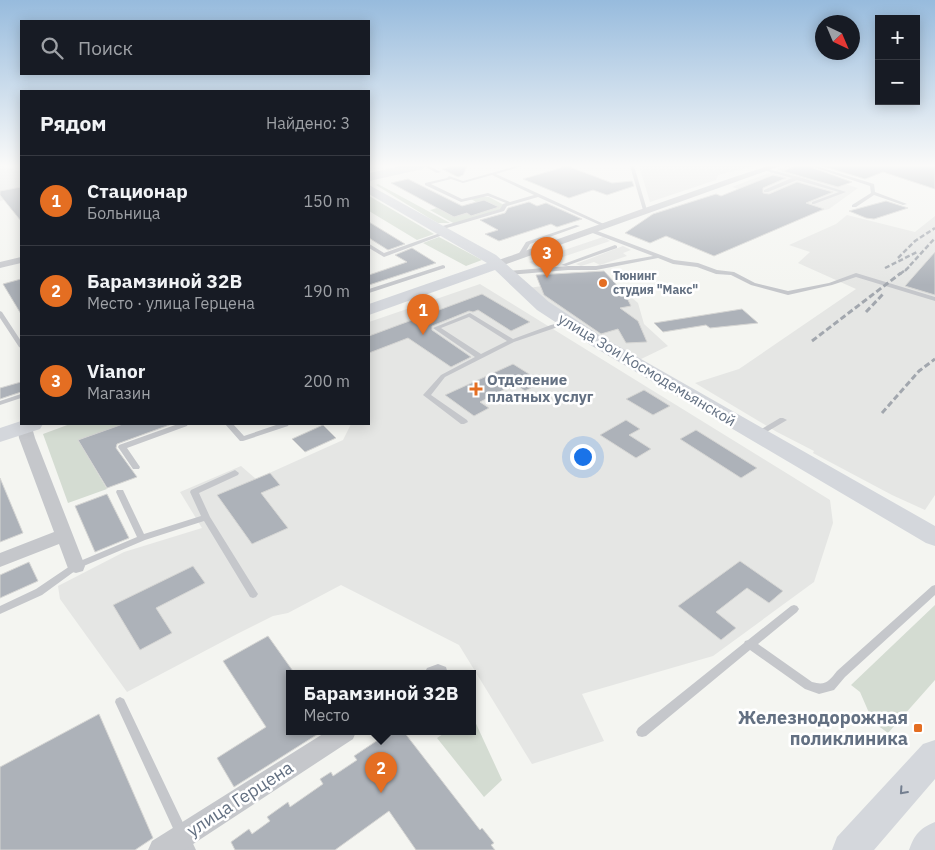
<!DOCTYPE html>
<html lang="ru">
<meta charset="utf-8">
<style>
body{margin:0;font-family:"IBM Plex Sans",sans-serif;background:#20242c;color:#f1f3f6}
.controls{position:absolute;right:15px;top:15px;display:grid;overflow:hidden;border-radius:0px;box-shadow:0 2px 12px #0003}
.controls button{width:45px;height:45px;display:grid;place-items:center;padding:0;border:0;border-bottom:1px solid #363941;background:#171b24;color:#f1f3f6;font:25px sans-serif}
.compass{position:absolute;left:815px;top:15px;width:45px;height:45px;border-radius:50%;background:#171b24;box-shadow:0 2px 12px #0003;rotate:136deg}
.you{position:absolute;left:582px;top:456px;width:18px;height:18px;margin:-12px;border:4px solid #fff;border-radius:50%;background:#1a73e8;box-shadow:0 0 0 8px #1a73e833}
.badge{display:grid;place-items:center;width:32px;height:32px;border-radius:50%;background:#e46e22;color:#fff;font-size:16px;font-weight:700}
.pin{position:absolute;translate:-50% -41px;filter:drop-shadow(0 1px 2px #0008)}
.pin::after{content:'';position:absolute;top:26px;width:18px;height:15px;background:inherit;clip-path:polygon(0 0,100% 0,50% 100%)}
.popup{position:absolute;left:286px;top:670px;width:190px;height:65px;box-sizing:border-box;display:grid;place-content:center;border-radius:0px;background:#171b24;filter:drop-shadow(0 1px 4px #0005);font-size:16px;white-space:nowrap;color:#9ea1a6}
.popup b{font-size:19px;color:#f1f3f6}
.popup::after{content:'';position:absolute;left:50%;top:100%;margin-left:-10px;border:10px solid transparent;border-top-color:#171b24}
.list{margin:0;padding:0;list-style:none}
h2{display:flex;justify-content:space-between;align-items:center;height:65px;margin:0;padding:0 20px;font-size:21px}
h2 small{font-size:16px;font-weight:400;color:#9ea1a6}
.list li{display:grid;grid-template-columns:32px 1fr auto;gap:15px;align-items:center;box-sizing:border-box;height:90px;padding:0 20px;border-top:1px solid #363941}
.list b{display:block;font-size:19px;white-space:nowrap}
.list p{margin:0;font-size:16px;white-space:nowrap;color:#9ea1a6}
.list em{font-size:16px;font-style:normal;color:#9ea1a6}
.icon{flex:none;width:28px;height:28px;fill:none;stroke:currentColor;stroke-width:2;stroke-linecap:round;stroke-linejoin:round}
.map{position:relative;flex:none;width:935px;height:850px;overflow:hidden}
.search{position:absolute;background:#171b24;box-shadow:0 2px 12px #0003;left:20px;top:20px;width:350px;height:55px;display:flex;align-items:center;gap:12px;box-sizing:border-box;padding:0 18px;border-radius:0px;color:#9ea1a6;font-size:19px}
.panel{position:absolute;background:#171b24;box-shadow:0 2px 12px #0003;left:20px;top:90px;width:350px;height:335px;border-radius:0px}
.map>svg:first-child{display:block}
</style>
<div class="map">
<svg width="935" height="850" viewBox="0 0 935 850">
<rect width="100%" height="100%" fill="#f4f5f1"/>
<path fill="#e5e6e4" d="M 0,166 L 21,171 L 21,196 L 0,201 Z
M 639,166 L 755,166 L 718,175 L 716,180 L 650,202 Z
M 787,166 L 805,172 L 858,188 L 829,209 L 818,212 L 732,187 Z
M 847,215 L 915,232 L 935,216 L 935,495 L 925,510 L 892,495 L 813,453 L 814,451 L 777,432 L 695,383 L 739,369 L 856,289 L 798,263 L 810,252 L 789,245 L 836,224 Z
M 603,237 L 610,241 L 536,266 L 529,262 Z
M 623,246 L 631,250 L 623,253 L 627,256 L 600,265 L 594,262 L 581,266 L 576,264 Z
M 608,277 L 638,303 L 644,324 L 668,346 L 637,361 L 564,315 L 528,288 Z
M 480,284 L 830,500 L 833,523 L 814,582 L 713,656 L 582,694 L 604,741 L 532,764 L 459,645 L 341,585 L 288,613 L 273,616 L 237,634 L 127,692 L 60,599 L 58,586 L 124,552 L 202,528 L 180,492 L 241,466 L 256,479 L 343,440 L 351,424 L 369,424 L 369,322 Z"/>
<path fill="#d4dcd2" d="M 378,184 L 450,223 L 438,223 L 429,218 L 376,185 Z
M 369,196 L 434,234 L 417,240 L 369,211 Z
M 482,197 L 489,197 L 504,205 L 501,209 L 455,224 L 430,210 L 437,208 L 454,217 L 494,205 L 484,200 L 476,202 L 471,199 Z
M 439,237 L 482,260 L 466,266 L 423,243 Z
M 70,424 L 123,424 L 78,440 L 107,489 L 68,503 L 43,434 Z
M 935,605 L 935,680 L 888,733 L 873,722 L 860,692 L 851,685 Z
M 472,715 L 502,780 L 484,797 L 437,738 L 446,732 L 472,732 Z"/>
<path fill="#adb2b9" stroke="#d6d6d4" d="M 456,166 L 467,166 L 463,175 L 458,177 L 442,169 Z
M 567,166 L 612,183 L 632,181 L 634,186 L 607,195 L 593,190 L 569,198 L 523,179 Z
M 797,166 L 808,166 L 852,182 L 838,187 L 782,171 Z
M 822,166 L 898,166 L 894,168 L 903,166 L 935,166 L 935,189 L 883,172 L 865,179 Z
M 773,175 L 786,178 L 763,188 L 763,193 L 769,194 L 797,182 L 833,192 L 806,203 L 824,209 L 714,256 L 666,236 L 650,243 L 625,233 L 653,214 L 716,194 L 721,196 Z
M 408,179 L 462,206 L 484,200 L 499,207 L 471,216 L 467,213 L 454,217 L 391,183 Z
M 21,187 L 21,221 L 0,195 L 0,191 Z
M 886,201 L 908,208 L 874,219 L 866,218 L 849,211 Z
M 529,202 L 537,206 L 546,203 L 582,219 L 557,227 L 551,224 L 499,241 L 485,234 L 498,230 L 480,220 L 505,213 L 508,208 Z
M 369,222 L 405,244 L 388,250 L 369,238 Z
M 412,248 L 436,263 L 369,285 L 369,275 L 407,262 L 395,255 Z
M 935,252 L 935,295 L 905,286 Z
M 604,271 L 625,294 L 631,306 L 620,308 L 638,321 L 647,342 L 626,343 L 618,329 L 601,334 L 544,295 L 536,275 Z
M 21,279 L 21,314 L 3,284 Z
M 482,294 L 530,322 L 511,331 L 478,310 L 473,312 L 469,311 L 432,326 L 432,330 L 471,357 L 451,367 L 408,338 L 369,353 L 369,336 Z
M 742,309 L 758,323 L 710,328 L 706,325 L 663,332 L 654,323 Z
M 513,364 L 542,382 L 525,391 L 515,384 L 480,402 L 489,408 L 474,416 L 445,395 Z
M 21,382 L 21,392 L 0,399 L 0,388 Z
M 644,390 L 670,406 L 653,415 L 626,399 Z
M 626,420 L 640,429 L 629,435 L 651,449 L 636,458 L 600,435 Z
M 123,424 L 172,424 L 117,444 L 116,448 L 137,477 L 107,488 L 78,440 Z
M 323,425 L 336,438 L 305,452 L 292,439 Z
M 696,430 L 757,468 L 741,478 L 680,439 Z
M 270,473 L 280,485 L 261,493 L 288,528 L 252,544 L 217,495 Z
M 0,478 L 23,533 L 0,542 Z
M 107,494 L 129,538 L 95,552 L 75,506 Z
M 740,561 L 783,591 L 769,603 L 747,588 L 716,612 L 736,628 L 721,640 L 678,606 Z
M 29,562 L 38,581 L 0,598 L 0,575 Z
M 193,566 L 205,583 L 156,608 L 172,633 L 140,650 L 113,605 Z
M 268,636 L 295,674 L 290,674 L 290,732 L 321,732 L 234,787 L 217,758 L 266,727 L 223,661 Z
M 99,714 L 153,838 L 135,850 L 0,850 L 0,767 Z
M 390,732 L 404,732 L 480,830 L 482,828 L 494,843 L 491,845 L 495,850 L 416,850 L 389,811 L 335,850 L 235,850 L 231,842 L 249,829 L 252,834 L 270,821 L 267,817 L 288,802 L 290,807 L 323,784 L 320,779 L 331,772 L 333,776 L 357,760 L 354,756 Z"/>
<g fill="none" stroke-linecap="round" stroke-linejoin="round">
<path fill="#c5c7cb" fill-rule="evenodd" d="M 424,166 L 429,166 L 441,172 L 437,173 Z
M 516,166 L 522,166 L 496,174 L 606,225 L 602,226 L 538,197 L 507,206 L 504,211 L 440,230 L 436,230 L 436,228 L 500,209 L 503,204 L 506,203 L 488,196 L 461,202 L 425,185 L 425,183 L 447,178 L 449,176 L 463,181 ZM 492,175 L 534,195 L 510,202 L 488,193 L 462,199 L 431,184 L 451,179 L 463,183 Z
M 630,166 L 634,166 L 647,210 L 647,211 L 643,210 Z
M 810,166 L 816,166 L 874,184 L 875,192 L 907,204 L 903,205 L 874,195 L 856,207 L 852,207 L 852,205 L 871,193 L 870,186 Z
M 763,168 L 799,177 L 846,192 L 814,204 L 812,204 L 812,202 L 839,192 L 797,180 L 768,192 L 764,192 L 764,190 L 792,178 L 763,170 Z
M 576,225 L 580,226 L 530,244 L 523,256 L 518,255 L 526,242 Z
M 592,229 L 674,260 L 698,263 L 717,270 L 734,272 L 755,283 L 788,291 L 829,283 L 856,273 L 935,297 L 935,301 L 856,277 L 832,285 L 788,295 L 751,285 L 731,275 L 716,274 L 697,267 L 673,264 L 658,258 L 596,270 L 568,270 L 507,275 L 504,273 L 507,271 L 568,266 L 596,266 L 653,256 L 590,232 L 590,230 Z
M 443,232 L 448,233 L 384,257 L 369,248 L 369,244 L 371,245 L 384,253 Z
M 615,245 L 617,246 L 617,248 L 566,266 L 561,265 Z
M 443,265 L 445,266 L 445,268 L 369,293 L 369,289 Z
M 0,311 L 2,312 L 21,341 L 21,348 L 19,347 L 0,318 Z
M 470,313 L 513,339 L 551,325 L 567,321 L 570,323 L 569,324 L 555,328 L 514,342 L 445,377 L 431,395 L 467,420 L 468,422 L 464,424 L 461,424 L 423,395 L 441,375 L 475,357 L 433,328 ZM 469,317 L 507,341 L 481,354 L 441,328 Z
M 21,394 L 21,398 L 0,405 L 0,401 Z
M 780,418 L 783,418 L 787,420 L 760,436 L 754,436 L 753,434 Z
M 178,424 L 188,424 L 187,426 L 127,448 L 140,467 L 139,469 L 133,469 L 118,447 L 119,445 Z
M 225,424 L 233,424 L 244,436 L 279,424 L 289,424 L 288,426 L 243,441 L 240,441 Z
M 235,470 L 239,473 L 238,475 L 199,493 L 210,517 L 256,591 L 258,594 L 256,597 L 253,598 L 250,597 L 204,521 L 145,540 L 79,568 L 42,595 L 0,614 L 0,606 L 36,589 L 73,564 L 137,537 L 116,492 L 117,490 L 123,490 L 144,534 L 201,516 L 190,492 L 191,490 Z
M 935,585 L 935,595 L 845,677 L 834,690 L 819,694 L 805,689 L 750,650 L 646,736 L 642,737 L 638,736 L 636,732 L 638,728 L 744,643 L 745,641 L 748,640 L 791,606 L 794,605 L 797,606 L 799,609 L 797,612 L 758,644 L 812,682 C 826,686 829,681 837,671 L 932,586 Z
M 120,697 L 124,699 L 196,850 L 183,850 L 115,702 L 116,699 Z"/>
<path fill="#c5c7cb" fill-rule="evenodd" d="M 768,166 L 780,166 L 501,266 L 497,267 L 492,264 L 493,262 C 585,230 676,196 768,166 Z
M 21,257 L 21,263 L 0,268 L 0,262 Z
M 21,422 L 31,424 L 35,438 L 85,566 L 83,571 L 76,573 L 69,571 L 59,544 L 0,567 L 0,553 L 54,532 L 19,438 L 17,426 Z
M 438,664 L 446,667 L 448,674 L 424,674 L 427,668 Z
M 326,732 L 356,732 L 353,739 L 184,850 L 148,850 L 152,841 Z"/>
<path fill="#d4d7dc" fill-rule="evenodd" d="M 369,185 L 496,255 L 549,302 L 604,338 L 935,526 L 935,546 L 926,543 L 592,346 L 537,310 L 495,270 L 369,315 L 369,304 L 487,263 L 369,194 Z
M 21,421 L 21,424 L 43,424 L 40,429 L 0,442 L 0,428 Z
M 935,740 L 935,779 L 874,850 L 832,850 L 837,837 L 923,744 Z
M 935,822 L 935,850 L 909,850 C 915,834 919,829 935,822 Z"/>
<path fill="#d4d7dc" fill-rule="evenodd" d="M 401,166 L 425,166 L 423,169 L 369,181 L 369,173 Z"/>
<path stroke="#a2a7ae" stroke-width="2.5" stroke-dasharray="5 2.5" stroke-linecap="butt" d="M 898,258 L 915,241 L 935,228
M 885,268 L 917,252
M 905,271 L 935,238
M 900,274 L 909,267"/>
<path stroke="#a2a7ae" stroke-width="3" stroke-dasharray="6 3" stroke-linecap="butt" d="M 866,312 L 884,293
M 812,341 L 901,273
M 882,413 L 919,371 L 935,359"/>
</g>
<defs><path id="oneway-chevron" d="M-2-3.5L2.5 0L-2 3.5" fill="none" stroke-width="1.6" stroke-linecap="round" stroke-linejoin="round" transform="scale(1.25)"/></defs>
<use stroke="#747f90" href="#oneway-chevron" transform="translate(903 791) rotate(132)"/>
<linearGradient id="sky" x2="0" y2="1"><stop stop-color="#97bbdd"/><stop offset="0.58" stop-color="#fafaf9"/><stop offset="1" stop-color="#fafaf9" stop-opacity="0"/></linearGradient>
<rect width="935" height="285" fill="url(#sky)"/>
<g fill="#e46e22" stroke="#fff" stroke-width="2">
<circle cx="603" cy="283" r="5"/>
<path d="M473.5 381.5h5v5h5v5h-5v5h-5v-5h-5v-5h5z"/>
<rect x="913" y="723" width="10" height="10" rx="2.5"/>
</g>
<g text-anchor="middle" stroke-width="5" stroke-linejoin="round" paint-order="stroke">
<g font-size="12" font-weight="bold" fill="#637082" stroke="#fff" text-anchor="start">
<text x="613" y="280">Тюнинг<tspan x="613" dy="14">студия "Макс"</tspan></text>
</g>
<g font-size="15" fill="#637082" stroke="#fff">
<text transform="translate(647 370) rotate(31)" y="5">улица Зои Космодемьянской</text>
</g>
<g font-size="15" font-weight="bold" fill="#637082" stroke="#fff" text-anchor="start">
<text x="487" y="385">Отделение<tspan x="487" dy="17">платных услуг</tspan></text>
</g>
<g font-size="18" font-weight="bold" fill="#637082" stroke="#fff" text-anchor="end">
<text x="908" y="724">Железнодорожная<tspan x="908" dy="21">поликлиника</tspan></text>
</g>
<g font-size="18" fill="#637082" stroke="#fff">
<text transform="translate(240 799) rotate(-33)" y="6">улица Герцена</text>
</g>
</g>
</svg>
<div class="controls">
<button>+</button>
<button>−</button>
</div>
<svg class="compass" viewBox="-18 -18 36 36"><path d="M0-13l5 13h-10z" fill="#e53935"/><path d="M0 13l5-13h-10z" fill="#9ea1a6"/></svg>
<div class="you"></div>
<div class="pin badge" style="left:423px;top:335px">1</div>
<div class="pin badge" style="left:381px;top:793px">2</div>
<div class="popup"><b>Барамзиной 32В</b>Место</div>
<div class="pin badge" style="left:547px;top:278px">3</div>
<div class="search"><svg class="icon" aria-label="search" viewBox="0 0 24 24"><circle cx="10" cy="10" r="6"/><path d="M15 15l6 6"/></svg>Поиск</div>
<section class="panel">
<h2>Рядом<small>Найдено: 3</small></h2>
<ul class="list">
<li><span class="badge">1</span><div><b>Стационар</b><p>Больница</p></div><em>150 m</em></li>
<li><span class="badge">2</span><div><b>Барамзиной 32В</b><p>Место · улица Герцена</p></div><em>190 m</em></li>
<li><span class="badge">3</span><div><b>Vianor</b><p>Магазин</p></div><em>200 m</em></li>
</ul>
</section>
</div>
